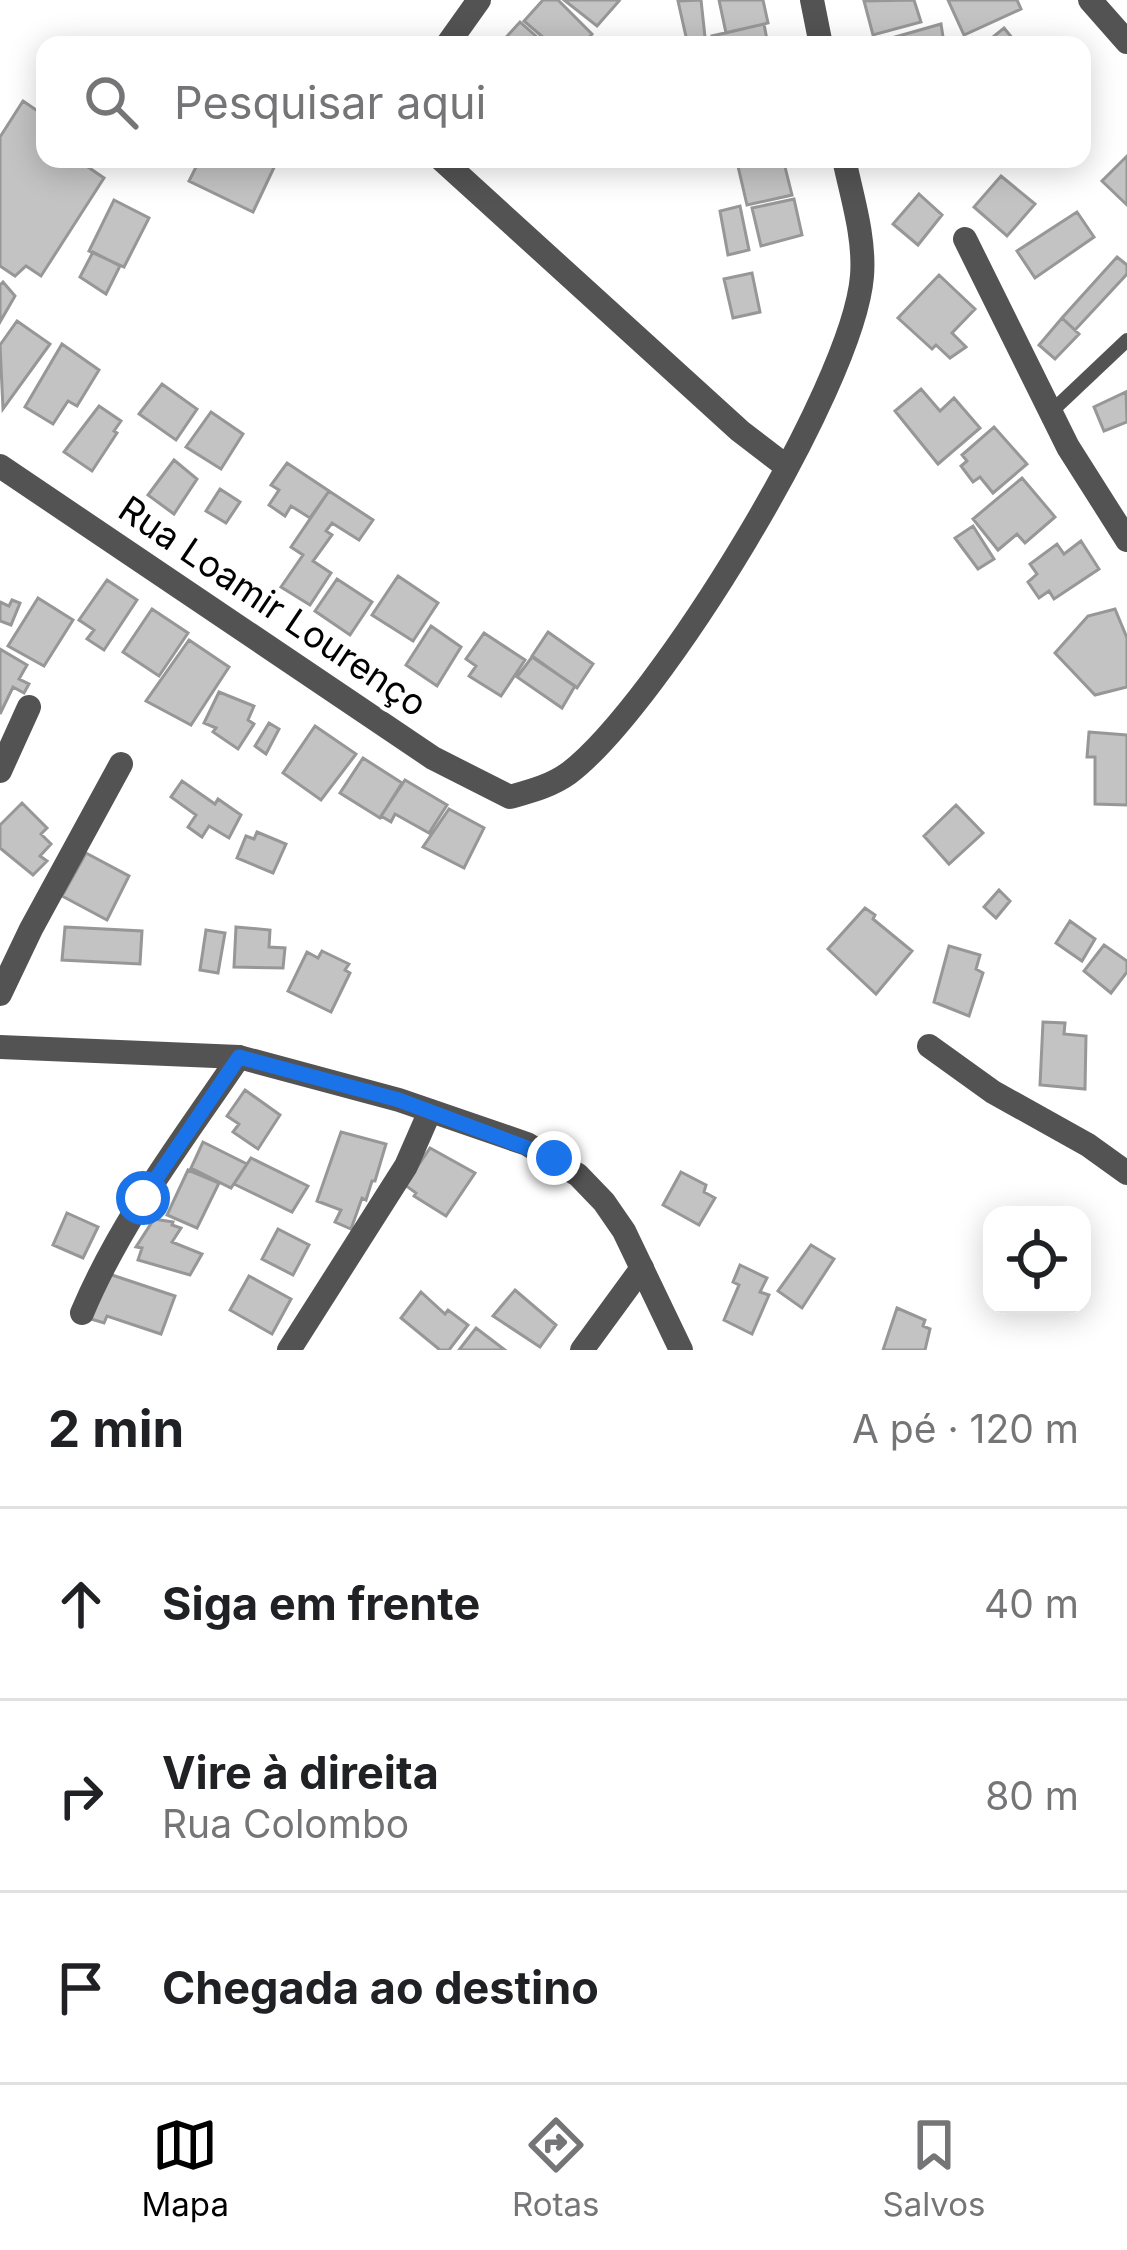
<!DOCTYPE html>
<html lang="pt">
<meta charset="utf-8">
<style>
body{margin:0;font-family:Inter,sans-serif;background:#f2f2f2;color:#202124}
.controls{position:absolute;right:36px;bottom:36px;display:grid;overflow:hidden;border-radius:24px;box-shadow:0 6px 30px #0003}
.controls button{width:108px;height:108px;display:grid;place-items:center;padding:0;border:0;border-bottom:3px solid #e0e0e0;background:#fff;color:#202124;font:60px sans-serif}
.stop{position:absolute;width:36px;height:36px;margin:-27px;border:9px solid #1a73e8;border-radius:50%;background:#fff}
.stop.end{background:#1a73e8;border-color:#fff;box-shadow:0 3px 12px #0008}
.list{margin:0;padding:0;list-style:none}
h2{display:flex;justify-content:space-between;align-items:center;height:156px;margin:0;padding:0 48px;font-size:51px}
h2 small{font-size:39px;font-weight:400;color:#757577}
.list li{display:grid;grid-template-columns:78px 1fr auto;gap:36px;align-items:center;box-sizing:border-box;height:192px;padding:0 48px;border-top:3px solid #e0e0e0}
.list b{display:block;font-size:45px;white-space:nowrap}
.list p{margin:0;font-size:39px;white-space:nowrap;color:#757577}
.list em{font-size:39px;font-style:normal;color:#757577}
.icon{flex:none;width:66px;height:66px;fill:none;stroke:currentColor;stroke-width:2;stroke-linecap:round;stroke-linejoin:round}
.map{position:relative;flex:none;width:1127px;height:1350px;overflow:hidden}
.search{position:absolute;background:#fff;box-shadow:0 6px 30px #0003;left:36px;right:36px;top:36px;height:132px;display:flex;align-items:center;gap:30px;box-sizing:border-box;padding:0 42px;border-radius:24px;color:#757577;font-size:45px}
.sheet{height:732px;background:#fff}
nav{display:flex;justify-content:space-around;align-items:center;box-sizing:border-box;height:168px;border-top:3px solid #e0e0e0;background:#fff;font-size:33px;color:#757577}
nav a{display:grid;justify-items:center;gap:6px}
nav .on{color:#000}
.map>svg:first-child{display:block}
</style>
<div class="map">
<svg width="1127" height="1350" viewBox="0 0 1127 1350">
<rect width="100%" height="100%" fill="#fff"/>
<path fill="#c3c3c3" stroke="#979797" stroke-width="3" d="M 543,0 L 558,0 L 592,34 L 583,45 L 552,45 L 524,21 Z
M 564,0 L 617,0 L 619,1 L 597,26 Z
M 701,0 L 705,37 L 687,41 L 678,1 Z
M 719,0 L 763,0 L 768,23 L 726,33 Z
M 914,0 L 921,22 L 873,35 L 864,1 Z
M 948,0 L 1017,0 L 1021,9 L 964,35 Z
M 520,22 L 546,45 L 499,45 Z
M 764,24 L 768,45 L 714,45 L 712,36 Z
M 941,24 L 943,37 L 928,41 L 929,45 L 867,45 Z
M 1004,28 L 1018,45 L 983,45 Z
M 23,101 L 45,116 L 45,159 L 93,159 L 88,167 L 104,178 L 41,276 L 26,266 L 15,276 L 0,266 L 0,137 Z
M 1127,156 L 1127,205 L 1102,181 Z
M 200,159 L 278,159 L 253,212 L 189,181 Z
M 754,159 L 783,159 L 792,195 L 747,205 L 737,162 Z
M 1001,176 L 1035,204 L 1007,236 L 974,207 Z
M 919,194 L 942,215 L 918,245 L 893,224 Z
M 794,199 L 802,235 L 761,246 L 752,208 Z
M 114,200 L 149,218 L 124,267 L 89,251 Z
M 740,206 L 749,250 L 728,255 L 720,211 Z
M 1077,212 L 1094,237 L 1035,278 L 1017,251 Z
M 93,252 L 120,266 L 106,294 L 80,277 Z
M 1117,257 L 1127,265 L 1127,274 L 1075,330 L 1062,318 Z
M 752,273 L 760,312 L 733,318 L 724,279 Z
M 939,275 L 975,309 L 952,333 L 966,347 L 950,358 L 936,345 L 932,349 L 898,318 Z
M 3,282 L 15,296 L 0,322 L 0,285 Z
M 1062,318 L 1079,334 L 1055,359 L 1039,345 Z
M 17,321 L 50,344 L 3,409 L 0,345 Z
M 62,344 L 99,370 L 77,406 L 68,401 L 53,424 L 25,407 Z
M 162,384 L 197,409 L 176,440 L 139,414 Z
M 921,389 L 940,411 L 954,398 L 980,428 L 938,464 L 895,411 Z
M 1126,392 L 1127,422 L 1104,431 L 1094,407 Z
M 99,406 L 121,421 L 114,431 L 117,433 L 92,471 L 64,452 Z
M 211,412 L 243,434 L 221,469 L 186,447 Z
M 994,427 L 1027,464 L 993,493 L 980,477 L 973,482 L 961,466 L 967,461 L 962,455 Z
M 174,460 L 197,479 L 174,514 L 148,495 Z
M 287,463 L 329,491 L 310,518 L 291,506 L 285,516 L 269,505 L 279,490 L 271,485 Z
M 1022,478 L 1055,517 L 1025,543 L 1017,534 L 998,550 L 973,519 Z
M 220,489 L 240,502 L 226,523 L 206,511 Z
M 329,491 L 373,520 L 359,540 L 332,523 L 326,531 L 332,535 L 313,561 L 331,573 L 310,605 L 281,587 L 303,555 L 291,547 Z
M 973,526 L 994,559 L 978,569 L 955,538 Z
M 1081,541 L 1099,569 L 1054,599 L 1049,591 L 1039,598 L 1028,582 L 1037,574 L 1030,564 L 1057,544 L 1064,554 Z
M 398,576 L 438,603 L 413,641 L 372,615 Z
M 337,579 L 372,602 L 350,635 L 315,611 Z
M 107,580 L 137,600 L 104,650 L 87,639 L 94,630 L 79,620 Z
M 38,598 L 73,620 L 44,666 L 8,646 Z
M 12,600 L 20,603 L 11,625 L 0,621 L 0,602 L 9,606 Z
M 152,609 L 188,633 L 159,676 L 123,652 Z
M 1115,609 L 1127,638 L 1127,687 L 1095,695 L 1055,653 L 1088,616 Z
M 431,626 L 461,647 L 437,686 L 406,665 Z
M 548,632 L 593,664 L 577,688 L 532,656 Z
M 484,633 L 525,660 L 501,696 L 469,676 L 476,666 L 466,659 Z
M 189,640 L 229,667 L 191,725 L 146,701 Z
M 0,649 L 27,665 L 19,679 L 29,684 L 24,693 L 13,687 L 0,714 Z
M 532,657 L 575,686 L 562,708 L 517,677 Z
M 219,692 L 254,706 L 248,720 L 254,724 L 238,749 L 213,732 L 216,728 L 204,723 Z
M 269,723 L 279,729 L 266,754 L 255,746 Z
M 315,726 L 356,754 L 321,800 L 283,773 Z
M 1089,732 L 1127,735 L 1127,805 L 1095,804 L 1095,757 L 1087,757 Z
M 363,758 L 402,783 L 380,818 L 340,793 Z
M 405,780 L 447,805 L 429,833 L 395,814 L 391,822 L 381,816 Z
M 182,781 L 215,804 L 218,799 L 241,815 L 229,838 L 209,826 L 202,837 L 188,827 L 196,815 L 171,797 Z
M 22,803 L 47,828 L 41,834 L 51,844 L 40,856 L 47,861 L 33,875 L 0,848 L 0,825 Z
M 956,805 L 983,833 L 949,864 L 924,836 Z
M 449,809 L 484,828 L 464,868 L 423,847 Z
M 257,832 L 286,844 L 273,873 L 237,858 L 246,836 L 254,839 Z
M 86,853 L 129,876 L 107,920 L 62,896 Z
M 999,890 L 1010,901 L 996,918 L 984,907 Z
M 865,908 L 875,915 L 873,919 L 912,951 L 876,994 L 828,949 Z
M 1070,921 L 1095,939 L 1082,961 L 1056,943 Z
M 65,927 L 142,931 L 140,964 L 62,960 Z
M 236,927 L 270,930 L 269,947 L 285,948 L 283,968 L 234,967 Z
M 206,930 L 225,933 L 218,973 L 200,970 Z
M 1104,945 L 1127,961 L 1127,972 L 1111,993 L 1084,971 Z
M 949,946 L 980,955 L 976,969 L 983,973 L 969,1016 L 934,1002 Z
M 322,951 L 349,964 L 345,970 L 350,973 L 331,1012 L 288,991 L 307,952 L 318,958 Z
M 1043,1022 L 1065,1023 L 1064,1034 L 1086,1036 L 1085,1089 L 1040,1085 Z
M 245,1090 L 280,1115 L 258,1149 L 233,1132 L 239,1124 L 227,1116 Z
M 341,1132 L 386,1144 L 375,1181 L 372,1181 L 366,1200 L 362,1198 L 351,1229 L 335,1222 L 341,1210 L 317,1201 Z
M 203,1142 L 247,1164 L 231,1188 L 191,1168 Z
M 430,1148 L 475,1173 L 446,1216 L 414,1196 L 416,1193 L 405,1185 Z
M 251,1158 L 308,1186 L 292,1212 L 234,1184 Z
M 188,1170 L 219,1183 L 197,1228 L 167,1215 Z
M 681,1172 L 706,1185 L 704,1192 L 715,1198 L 699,1225 L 663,1205 Z
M 67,1213 L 98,1227 L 83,1258 L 53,1245 Z
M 154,1219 L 173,1222 L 172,1225 L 181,1228 L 172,1242 L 202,1254 L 190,1275 L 138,1260 L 142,1248 L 136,1247 Z
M 278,1229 L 309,1245 L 293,1275 L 262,1259 Z
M 811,1245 L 834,1259 L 802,1308 L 778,1291 Z
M 740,1265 L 767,1278 L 760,1292 L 769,1295 L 752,1334 L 724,1320 L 739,1285 L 733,1282 Z
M 106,1273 L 175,1296 L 161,1334 L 107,1316 L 104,1323 L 91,1319 Z
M 249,1276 L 291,1299 L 272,1334 L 230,1310 Z
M 515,1290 L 556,1325 L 540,1347 L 493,1316 Z
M 421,1292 L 445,1314 L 448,1310 L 468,1325 L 449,1350 L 440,1350 L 401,1318 Z
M 897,1308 L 925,1320 L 923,1326 L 930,1329 L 925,1350 L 883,1350 Z
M 476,1328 L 505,1350 L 459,1350 Z"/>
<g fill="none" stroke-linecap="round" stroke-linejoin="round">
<path stroke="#535353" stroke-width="14" d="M 1051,412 L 1127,340"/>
<path stroke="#535353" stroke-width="24" d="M 812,0 L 821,45
M 1090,0 L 1127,42
M 447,45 L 479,0
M 441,159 L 740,431 L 787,467
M 965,239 L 1068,447 L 1127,540
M 0,466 L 433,758 L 510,797 C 531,791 551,786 569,773 C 658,705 853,388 862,276 C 865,237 852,197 844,159
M 0,771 L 29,707
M 0,994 L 31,929 L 121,764
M 929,1046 L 993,1092 L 1088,1145 L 1127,1173
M 82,1313 C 121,1220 183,1140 239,1057
M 289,1350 L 406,1166 L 430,1111
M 582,1350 L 642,1268"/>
<path stroke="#535353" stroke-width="24" d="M 0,1047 L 239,1057 L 399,1100 L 527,1144 L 578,1175 L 604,1202 L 624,1231 L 681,1350"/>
</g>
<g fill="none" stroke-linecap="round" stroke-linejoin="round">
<path stroke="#1a73e8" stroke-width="15" d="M 143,1198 L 239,1057 L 399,1100 L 554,1158"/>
</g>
<g text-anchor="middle" stroke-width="9" stroke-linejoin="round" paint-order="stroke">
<g font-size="36" fill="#000" stroke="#fff">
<text transform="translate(273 606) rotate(34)" y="13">Rua Loamir Lourenço</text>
</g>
</g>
</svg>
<div class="controls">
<button><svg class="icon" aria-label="locate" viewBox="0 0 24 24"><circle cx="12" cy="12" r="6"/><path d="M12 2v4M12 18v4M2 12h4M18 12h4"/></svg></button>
</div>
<div class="stop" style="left:143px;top:1198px"></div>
<div class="stop end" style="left:554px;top:1158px"></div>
<div class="search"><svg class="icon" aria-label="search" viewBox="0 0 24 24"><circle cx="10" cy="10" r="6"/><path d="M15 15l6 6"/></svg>Pesquisar aqui</div>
</div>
<section class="sheet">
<h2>2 min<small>A pé · 120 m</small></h2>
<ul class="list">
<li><svg class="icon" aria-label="ahead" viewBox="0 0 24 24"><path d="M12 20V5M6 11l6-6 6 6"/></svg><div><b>Siga em frente</b></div><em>40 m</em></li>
<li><svg class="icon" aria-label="right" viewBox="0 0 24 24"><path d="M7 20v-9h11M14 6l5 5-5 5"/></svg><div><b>Vire à direita</b><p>Rua Colombo</p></div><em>80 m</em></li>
<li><svg class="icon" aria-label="arrive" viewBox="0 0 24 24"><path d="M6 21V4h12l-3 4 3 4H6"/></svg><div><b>Chegada ao destino</b></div></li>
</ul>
</section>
<nav>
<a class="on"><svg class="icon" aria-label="map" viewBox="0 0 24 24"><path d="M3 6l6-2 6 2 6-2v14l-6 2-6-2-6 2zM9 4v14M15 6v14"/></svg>Mapa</a>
<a><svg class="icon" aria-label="directions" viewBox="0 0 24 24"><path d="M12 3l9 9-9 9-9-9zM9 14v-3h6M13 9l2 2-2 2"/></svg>Rotas</a>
<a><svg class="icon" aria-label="saved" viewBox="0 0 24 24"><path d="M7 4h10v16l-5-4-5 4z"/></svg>Salvos</a>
</nav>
